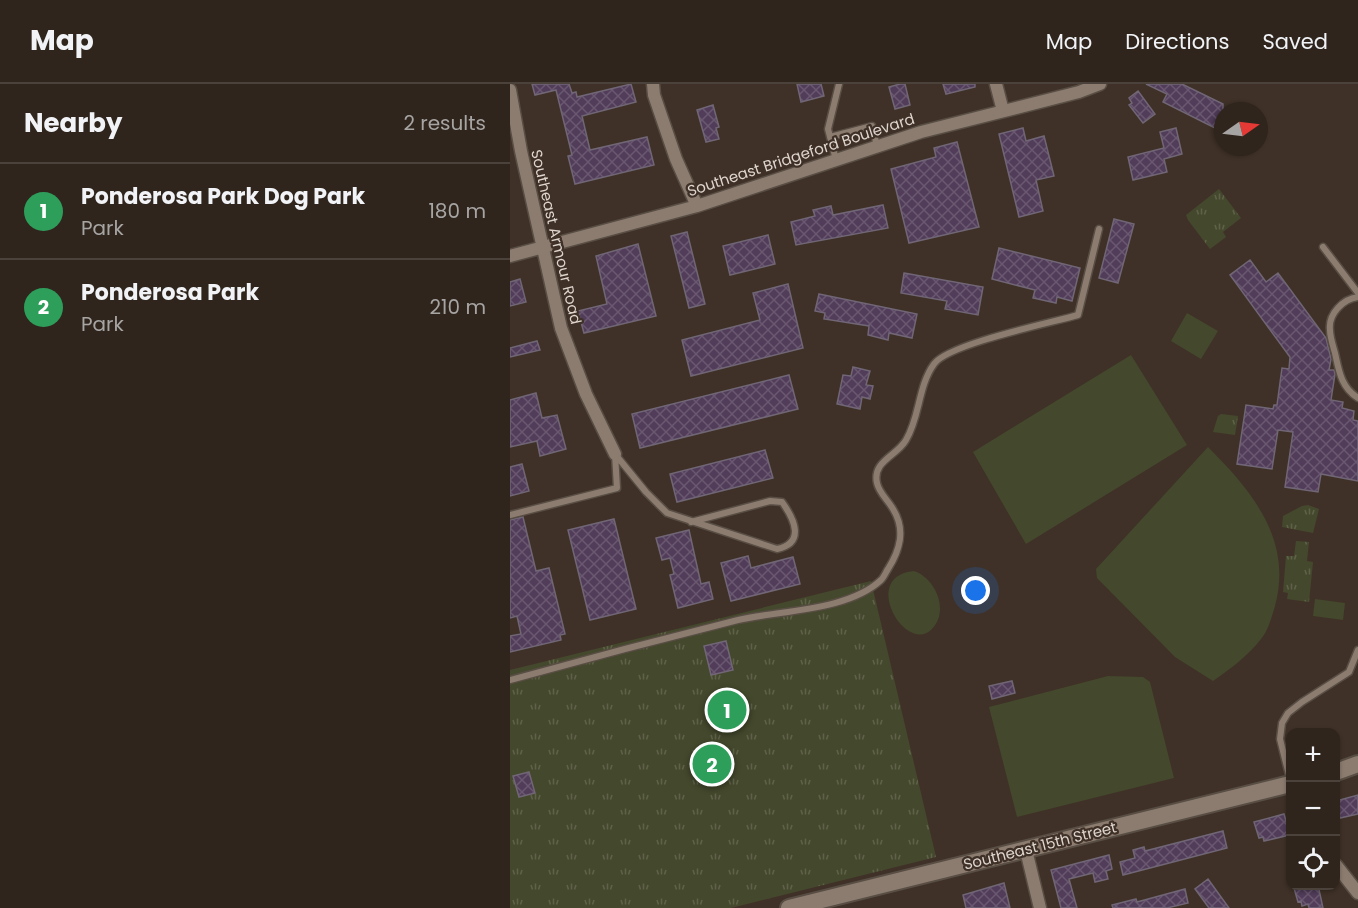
<!DOCTYPE html>
<meta charset="utf-8">
<style>
body{margin:0;font-family:Poppins,sans-serif;background:#3b312a;color:#f1f3f6}
.controls{position:absolute;right:18px;bottom:18px;display:grid;overflow:hidden;border-radius:12px;box-shadow:0 2px 4px #0004}
.controls button{width:54px;height:54px;display:grid;place-items:center;padding:0;border:0;border-bottom:2px solid #4a423b;background:#2f251d;color:#f1f3f6;font:30px sans-serif}
.compass{position:absolute;left:704px;top:18px;width:54px;height:54px;border-radius:50%;background:#2f251d;box-shadow:0 2px 4px #0004;rotate:76deg}
.you{position:absolute;left:466px;top:507px;width:21px;height:21px;margin:-15px;border:4px solid #fff;border-radius:50%;background:#1a73e8;box-shadow:0 0 0 9px #1a73e833}
.badge{display:grid;place-items:center;width:39px;height:39px;border-radius:50%;background:#53cdc9;color:#fff;font-size:20px;font-weight:700}
.pin{position:absolute;translate:-50% -50%;border:3px solid #fff;box-shadow:0 2px 6px #0006}
.list{margin:0;padding:0;list-style:none}
h2{display:flex;justify-content:space-between;align-items:center;height:78px;margin:0;padding:0 24px;font-size:26px}
h2 small{font-size:20px;font-weight:400;color:#a7a5a4}
.list li{display:grid;grid-template-columns:39px 1fr auto;gap:18px;align-items:center;box-sizing:border-box;height:96px;padding:0 24px;border-top:2px solid #4a423b}
.list b{display:block;font-size:22px;white-space:nowrap}
.list p{margin:0;font-size:20px;white-space:nowrap;color:#a7a5a4}
.list em{font-size:20px;font-style:normal;color:#a7a5a4}
.icon{flex:none;width:33px;height:33px;fill:none;stroke:currentColor;stroke-width:2;stroke-linecap:round;stroke-linejoin:round}
.map{position:relative;flex:none;width:848px;height:824px;overflow:hidden}
header{display:flex;align-items:center;gap:36px;box-sizing:border-box;height:84px;padding:0 30px;background:#2f251d;border-bottom:2px solid #4a423b}
header strong{font-size:28px}
nav{display:flex;gap:33px;margin-inline-start:auto;font-size:21px}
main{display:flex}
aside{flex:1;background:#2f251d}
.map>svg:first-child{display:block}
</style>
<header>
<strong>Map</strong>
<nav><a>Map</a><a>Directions</a><a>Saved</a></nav>
</header>
<main>
<aside>
<h2>Nearby<small>2 results</small></h2>
<ul class="list">
<li><span class="badge" style="background:#2e9e5b">1</span><div><b>Ponderosa Park Dog Park</b><p>Park</p></div><em>180 m</em></li>
<li><span class="badge" style="background:#2e9e5b">2</span><div><b>Ponderosa Park</b><p>Park</p></div><em>210 m</em></li>
</ul>
</aside>
<div class="map">
<svg width="848" height="824" viewBox="0 0 848 824">
<defs>
<pattern id="park-tufts" width="24" height="20" patternUnits="userSpaceOnUse" patternTransform="scale(1.5)"><rect width="24" height="20" fill="#44482c"/><path d="M3 7l-1-3M5 7V3M7 7l1-3M15 17l-1-3M17 17v-4M19 17l1-3" fill="none" stroke="#5f6249"/></pattern>
<pattern id="building-cross-hatch" width="8" height="8" patternUnits="userSpaceOnUse" patternTransform="scale(1.5)"><rect width="8" height="8" fill="#513c5a"/><path d="M0 0l8 8M0 8l8-8" fill="none" stroke="#6a5770"/></pattern>
</defs>
<rect width="100%" height="100%" fill="#3f3127"/>
<path fill="#44482c" d="M 677,229 L 708,247 L 691,275 L 661,257 Z
M 621,271 L 677,361 L 516,460 L 463,368 Z
M 698,363 C 742,407 783,456 765,522 C 762,532 758,547 751,555 C 738,572 720,585 703,597 L 665,573 L 587,494 L 586,485 Z
M 404,487 C 425,494 440,526 422,545 C 396,572 349,492 404,487 Z
M 805,515 L 835,519 L 833,536 L 803,532 Z
M 598,592 L 633,593 L 640,598 L 664,694 L 507,733 L 479,623 Z"/>
<path fill="url(#park-tufts)" d="M 709,105 L 731,134 L 713,148 L 716,153 L 700,165 L 678,136 L 676,131 Z
M 711,330 L 728,332 L 725,351 L 703,348 L 708,332 Z
M 798,421 L 809,425 L 803,449 L 772,443 L 773,432 L 792,422 Z
M 786,457 L 799,458 L 797,477 L 803,478 L 799,518 L 777,515 L 778,509 L 773,508 L 776,472 L 784,472 Z
M 361,497 L 426,773 L 221,824 L 0,824 L 0,586 Z"/>
<path fill="url(#building-cross-hatch)" stroke="#706675" stroke-width="1.5" d="M 22,0 L 59,0 L 62,9 L 66,8 L 67,13 L 121,0 L 126,18 L 72,32 L 80,66 L 137,53 L 144,81 L 65,100 L 58,72 L 62,71 L 46,6 L 25,11 Z
M 287,0 L 311,0 L 314,12 L 291,18 Z
M 390,0 L 395,0 L 400,21 L 385,25 L 379,3 Z
M 433,0 L 465,0 L 465,3 L 436,10 Z
M 636,0 L 672,0 L 713,20 L 713,48 L 653,18 L 657,10 Z
M 628,7 L 645,30 L 633,39 L 619,21 L 622,19 L 619,14 Z
M 203,21 L 209,43 L 206,44 L 209,55 L 196,58 L 187,26 Z
M 513,44 L 516,57 L 534,52 L 544,92 L 526,96 L 533,127 L 509,133 L 489,50 Z
M 666,44 L 672,70 L 654,75 L 657,88 L 623,96 L 618,73 L 654,64 L 650,48 Z
M 447,58 L 469,143 L 399,159 L 381,85 L 426,73 L 424,64 Z
M 373,121 L 378,144 L 286,161 L 281,138 L 305,132 L 303,126 L 321,122 L 323,131 Z
M 604,135 L 624,140 L 608,199 L 589,194 Z
M 177,148 L 195,220 L 179,224 L 161,152 Z
M 258,151 L 265,180 L 220,191 L 213,162 Z
M 128,160 L 146,232 L 74,249 L 68,227 L 97,220 L 86,172 Z
M 489,164 L 570,184 L 562,217 L 547,213 L 546,219 L 523,214 L 525,206 L 482,195 Z
M 740,176 L 756,198 L 768,189 L 816,254 L 821,275 L 819,286 L 824,286 L 825,290 L 821,316 L 833,318 L 832,324 L 844,327 L 843,336 L 848,337 L 848,397 L 811,390 L 808,408 L 775,403 L 783,348 L 768,346 L 762,385 L 727,380 L 736,321 L 763,325 L 764,321 L 767,321 L 772,284 L 779,285 L 780,273 L 720,191 Z
M 394,189 L 473,203 L 468,231 L 435,225 L 437,217 L 391,209 Z
M 10,195 L 16,218 L 0,222 L 0,198 Z
M 278,200 L 293,264 L 181,292 L 172,256 L 250,236 L 243,209 Z
M 309,210 L 407,230 L 402,254 L 379,249 L 378,256 L 358,251 L 359,242 L 314,235 L 315,229 L 305,227 Z
M 27,257 L 30,266 L 0,273 L 0,264 Z
M 343,283 L 360,287 L 356,301 L 363,302 L 360,315 L 352,313 L 350,325 L 327,320 L 333,291 L 341,292 Z
M 279,291 L 288,325 L 130,364 L 122,330 Z
M 26,309 L 32,334 L 47,331 L 56,365 L 30,372 L 27,357 L 0,363 L 0,316 Z
M 255,366 L 263,394 L 167,418 L 160,390 Z
M 12,380 L 19,407 L 0,412 L 0,383 Z
M 13,433 L 26,487 L 39,484 L 55,550 L 50,551 L 51,556 L 0,568 L 0,552 L 11,550 L 7,532 L 0,534 L 0,436 Z
M 104,435 L 126,525 L 80,536 L 58,446 Z
M 179,446 L 191,500 L 199,498 L 203,515 L 168,524 L 160,491 L 164,490 L 160,474 L 152,476 L 146,454 Z
M 238,472 L 241,484 L 283,473 L 290,500 L 221,517 L 211,479 Z
M 216,557 L 223,586 L 201,591 L 194,562 Z
M 502,597 L 505,609 L 482,615 L 479,602 Z
M 19,688 L 25,709 L 9,713 L 3,692 Z
M 848,711 L 848,730 L 830,734 L 826,717 Z
M 774,730 L 780,751 L 754,757 L 753,753 L 749,754 L 744,738 Z
M 713,747 L 717,764 L 613,791 L 610,778 L 625,774 L 623,766 L 634,763 L 635,767 Z
M 599,771 L 602,785 L 596,787 L 598,795 L 585,798 L 583,789 L 559,795 L 567,824 L 551,824 L 541,786 Z
M 698,795 L 719,824 L 699,824 L 685,805 Z
M 494,799 L 500,824 L 456,824 L 453,811 Z
M 795,801 L 808,801 L 813,824 L 799,824 L 798,820 L 792,822 L 791,817 L 788,818 L 784,804 Z
M 675,805 L 678,819 L 657,824 L 603,824 L 602,821 L 626,815 L 627,818 Z"/>
<g fill="none" stroke-linecap="round" stroke-linejoin="round">
<defs>
<path id="service" d="M 320,53 L 362,42 L 367,62
M 326,76 L 318,45 L 329,0
M 813,163 L 848,209
M 848,213 C 833,215 818,230 820,246 C 820,253 823,262 825,269 C 829,287 831,303 848,314
M 105,370 L 136,408 L 157,429 L 267,465 C 295,459 285,436 272,418 L 260,417 L 181,438
M 0,431 L 107,404 L 105,370
M 0,596 C 76,575 152,555 228,536 C 271,526 338,527 371,496 C 374,493 376,488 378,485 C 390,466 396,446 383,425 C 378,416 369,409 367,399 C 362,377 387,372 396,356 C 410,333 408,302 424,280 C 438,260 540,239 568,231 L 589,145
M 780,695 L 770,655 L 772,639 L 778,629 L 792,618 L 839,588 L 848,566"/>
<path id="minor" d="M 143,0 L 144,11 L 166,75 L 187,122
M 486,0 L 493,27
M 0,6 L 11,67 L 51,244 L 76,310 L 105,370
M 0,172 L 187,122 L 411,48 L 569,8 L 590,0
M 516,766 L 530,824
M 826,781 L 848,809"/>
<path id="secondary" d="M 826,688 L 848,680
M 279,824 L 780,700"/>
</defs>
<use href="#service" stroke="#594e44" stroke-width="9"/>
<use href="#minor" stroke="#594e44" stroke-width="15"/>
<use href="#secondary" stroke="#594e44" stroke-width="20"/>
<use href="#service" stroke="#8c7c70" stroke-width="6"/>
<use href="#minor" stroke="#8c7c70" stroke-width="12"/>
<use href="#secondary" stroke="#8c7c70" stroke-width="16"/>
</g>
<g text-anchor="middle" stroke-width="4.5" stroke-linejoin="round" paint-order="stroke">
<g font-size="15" fill="#ded5ce" stroke="#3f3127">
<text transform="translate(291 71) rotate(-18)" y="5">Southeast Bridgeford Boulevard</text>
<text transform="translate(46 153) rotate(77)" y="5">Southeast Armour Road</text>
<text transform="translate(530 762) rotate(-14)" y="5">Southeast 15th Street</text>
</g>
</g>
</svg>
<div class="controls">
<button>+</button>
<button>−</button>
<button><svg class="icon" aria-label="locate" viewBox="0 0 24 24"><circle cx="12" cy="12" r="6"/><path d="M12 2v4M12 18v4M2 12h4M18 12h4"/></svg></button>
</div>
<svg class="compass" viewBox="-18 -18 36 36"><path d="M0-13l5 13h-10z" fill="#e53935"/><path d="M0 13l5-13h-10z" fill="#a7a5a4"/></svg>
<div class="you"></div>
<div class="pin badge" style="left:217px;top:626px;background:#2e9e5b">1</div>
<div class="pin badge" style="left:202px;top:680px;background:#2e9e5b">2</div>
</div>
</main>
